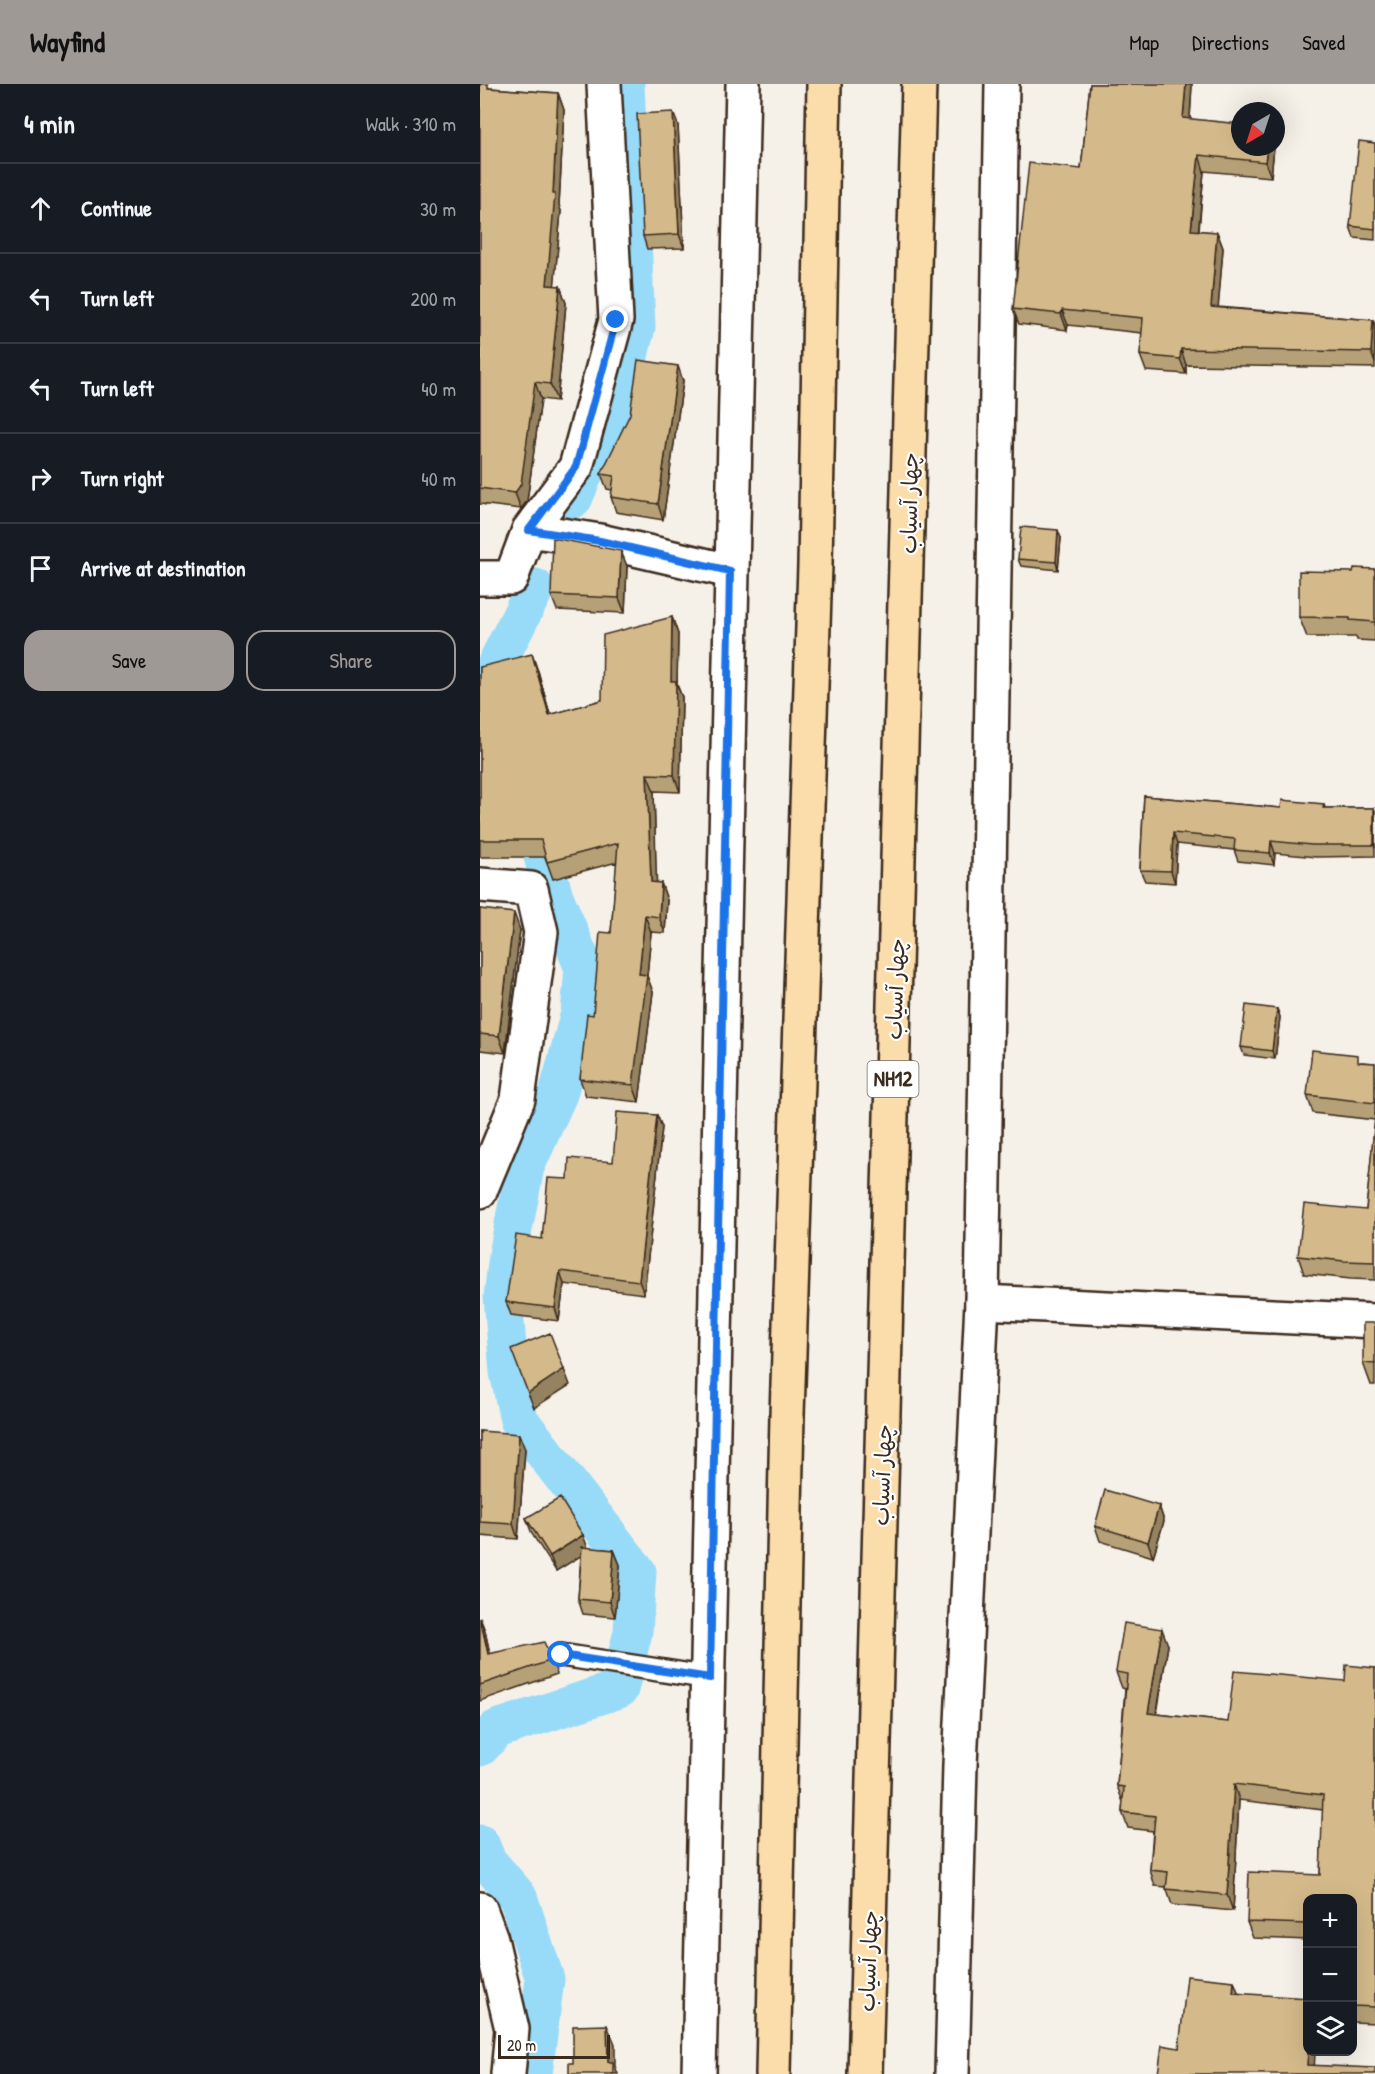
<!DOCTYPE html>
<meta charset="utf-8">
<style>
body{margin:0;font-family:"Patrick Hand","Playpen Sans Arabic",sans-serif;background:#242831;color:#f1f3f6}
.controls{position:absolute;right:18px;bottom:18px;display:grid;overflow:hidden;border-radius:12px;box-shadow:0 6px 24px #0002}
.controls button{width:54px;height:54px;display:grid;place-items:center;padding:0;border:0;border-bottom:2px solid #363941;background:#171b24;color:#f1f3f6;font:30px sans-serif}
.compass{position:absolute;left:751px;top:18px;width:54px;height:54px;border-radius:50%;background:#171b24;box-shadow:0 6px 24px #0002;rotate:219deg}
.scale{position:absolute;left:18px;bottom:15px;width:112px;box-sizing:border-box;padding-left:6px;border:3px solid #3b2a1e;border-top:0;font-size:16px;line-height:21px;white-space:nowrap;color:#3b2a1e;-webkit-text-stroke:4px #fff;paint-order:stroke}
.stop{position:absolute;width:18px;height:18px;margin:-14px;border:4px solid #1a73e8;border-radius:50%;background:#fff}
.stop.end{background:#1a73e8;border-color:#fff;box-shadow:0 2px 6px #0008}
.list{margin:0;padding:0;list-style:none}
h2{display:flex;justify-content:space-between;align-items:center;height:78px;margin:0;padding:0 24px;font-size:26px}
h2 small{font-size:20px;font-weight:400;color:#9ea1a6}
.list li{display:grid;grid-template-columns:39px 1fr auto;gap:18px;align-items:center;box-sizing:border-box;height:90px;padding:0 24px;border-top:2px solid #363941}
.list b{display:block;font-size:22px;white-space:nowrap}
.list em{font-size:20px;font-style:normal;color:#9ea1a6}
.actions{display:flex;gap:12px;padding:18px 24px}
.actions a{flex:1;padding:14px 0;border:2px solid #9f9995;border-radius:18px;text-align:center;font-size:21px;color:#9f9995}
.actions .main{background:#9f9995;color:#111}
.icon{flex:none;width:33px;height:33px;fill:none;stroke:currentColor;stroke-width:2;stroke-linecap:round;stroke-linejoin:round}
.map{position:relative;flex:none;width:895px;height:1990px;overflow:hidden}
header{display:flex;align-items:center;gap:36px;box-sizing:border-box;height:84px;padding:0 30px;background:#9f9995;color:#111}
header strong{font-size:28px}
nav{display:flex;gap:33px;margin-inline-start:auto;font-size:21px}
main{display:flex}
aside{flex:1;background:#171b24}
.map>svg:first-child{display:block}
</style>
<header>
<strong>Wayfind</strong>
<nav><a>Map</a><a>Directions</a><a>Saved</a></nav>
</header>
<main>
<aside>
<h2>4 min<small>Walk · 310 m</small></h2>
<ul class="list">
<li><svg class="icon" aria-label="ahead" viewBox="0 0 24 24"><path d="M12 20V5M6 11l6-6 6 6"/></svg><div><b>Continue</b></div><em>30 m</em></li>
<li><svg class="icon" aria-label="left" viewBox="0 0 24 24"><path d="M17 20v-9H6M10 6l-5 5 5 5"/></svg><div><b>Turn left</b></div><em>200 m</em></li>
<li><svg class="icon" aria-label="left" viewBox="0 0 24 24"><path d="M17 20v-9H6M10 6l-5 5 5 5"/></svg><div><b>Turn left</b></div><em>40 m</em></li>
<li><svg class="icon" aria-label="right" viewBox="0 0 24 24"><path d="M7 20v-9h11M14 6l5 5-5 5"/></svg><div><b>Turn right</b></div><em>40 m</em></li>
<li><svg class="icon" aria-label="arrive" viewBox="0 0 24 24"><path d="M6 21V4h12l-3 4 3 4H6"/></svg><div><b>Arrive at destination</b></div></li>
</ul>
<div class="actions"><a class="main">Save</a><a>Share</a></div>
</aside>
<div class="map">
<svg width="895" height="1990" viewBox="0 0 895 1990">
<rect width="100%" height="100%" fill="#f6f1e8"/>
<filter id="ink" filterUnits="userSpaceOnUse"><feTurbulence type="fractalNoise" baseFrequency=".0167" numOctaves="2"/><feDisplacementMap in="SourceGraphic" scale="12" xChannelSelector="R" yChannelSelector="G"/><feConvolveMatrix kernelMatrix="1 2 1 2 8 2 1 2 1" color-interpolation-filters="sRGB"/></filter>
<g filter="url(#ink)">
<g fill="none" stroke-linecap="round" stroke-linejoin="round">
<path stroke="#97dbf9" stroke-width="39" d="M 93,415 L 143,295 L 156,243 L 145,0
M 27,630 L 15,583 L 55,504
M 0,1663 L 17,1645 L 139,1605 L 153,1548 L 157,1488 L 39,1336 L 29,1288 L 23,1213 L 28,1171 L 45,1083 L 78,1010 L 100,929 L 104,884 L 73,810 L 50,722
M 0,1760 L 7,1777 L 38,1813 L 65,1895 L 53,1990"/>
<defs>
<path id="lane" d="M 81,1571 L 230,1594"/>
<path id="street" d="M 49,446 L 96,383 L 136,236 L 124,0
M 0,494 L 31,494 L 49,446 L 120,457 L 250,487
M 0,801 L 51,805 L 61,848 L 38,1015 L 0,1107
M 502,1218 L 895,1237
M 0,1825 L 11,1855 L 32,1945 L 28,1990"/>
<path id="secondary" d="M 219,1990 C 236,1327 245,663 263,0
M 472,1990 L 480,1681 L 502,1218 L 522,0"/>
<path id="highway" d="M 293,1990 L 307,1331 L 335,481 L 344,0
M 385,1990 L 439,0"/>
</defs>
<use href="#lane" stroke="#3b2a1e" stroke-width="26"/>
<use href="#street" stroke="#3b2a1e" stroke-width="38"/>
<use href="#secondary" stroke="#3b2a1e" stroke-width="38"/>
<use href="#highway" stroke="#3b2a1e" stroke-width="38"/>
<use href="#lane" stroke="#fff" stroke-width="21"/>
<use href="#street" stroke="#fff" stroke-width="33"/>
<use href="#secondary" stroke="#fff" stroke-width="33"/>
<use href="#highway" stroke="#fbddab" stroke-width="33"/>
</g>
<path fill="#b6a077" stroke="#3b2a1e" stroke-width="1.5" d="M 0,0 L 10,4 L 78,9 L 84,26 L 79,121 L 81,127 L 74,202 L 80,202 L 86,219 L 77,317 L 61,315 L 47,417 L 41,425 L 0,420 Z
M 610,0 L 712,0 L 710,35 L 760,63 L 794,63 L 791,93 L 724,87 L 719,147 L 737,148 L 743,164 L 738,223 L 893,236 L 895,241 L 895,284 L 706,281 L 706,290 L 666,287 L 660,271 L 662,249 L 588,241 L 587,246 L 539,240 L 533,225 L 601,85 Z
M 198,41 L 204,164 L 167,165 L 163,152 Z
M 895,59 L 895,156 L 874,154 L 870,142 Z
M 203,297 L 183,436 L 136,428 L 131,413 L 132,406 L 127,405 L 121,390 Z
M 581,454 L 578,486 L 541,482 L 538,475 Z
M 147,482 L 145,529 L 77,526 L 71,511 Z
M 895,485 L 895,557 L 877,556 L 876,553 L 827,553 L 819,533 L 873,488 Z
M 192,533 L 198,550 L 197,601 L 202,613 L 200,708 L 174,707 L 176,798 L 181,799 L 187,816 L 185,849 L 171,848 L 167,892 L 173,908 L 159,1018 L 106,1012 L 100,995 L 131,849 L 137,778 L 73,795 L 65,773 L 0,773 L 0,583 L 58,587 L 70,631 L 122,616 Z
M 664,712 L 801,724 L 844,720 L 845,724 L 894,724 L 895,727 L 895,772 L 836,773 L 795,769 L 794,781 L 758,777 L 754,766 L 697,760 L 695,799 L 665,797 L 660,786 Z
M 0,825 L 40,846 L 25,969 L 0,966 Z
M 797,925 L 800,933 L 795,975 L 764,971 L 761,963 Z
M 881,978 L 895,979 L 895,1196 L 871,1195 L 824,1190 L 818,1172 L 886,1126 L 895,1036 L 833,1029 L 827,1011 Z
M 177,1031 L 182,1043 L 164,1210 L 84,1200 L 79,1237 L 31,1231 L 26,1218 L 62,1155 L 88,1095 L 133,1078 Z
M 895,1239 L 895,1301 L 891,1301 L 883,1279 Z
M 0,1347 L 45,1365 L 38,1455 L 0,1452 Z
M 679,1422 L 684,1437 L 673,1473 L 620,1457 L 615,1442 Z
M 46,1434 L 103,1451 L 107,1464 L 134,1466 L 140,1481 L 135,1533 L 103,1530 L 98,1515 L 101,1471 L 76,1487 L 52,1450 Z
M 0,1534 L 5,1547 L 10,1570 L 72,1576 L 77,1590 L 0,1617 Z
M 688,1561 L 677,1630 L 748,1638 L 865,1597 L 895,1584 L 895,1939 L 873,1938 L 873,1815 L 828,1815 L 828,1856 L 773,1854 L 767,1838 L 840,1791 L 843,1726 L 759,1716 L 753,1827 L 692,1821 L 686,1803 L 675,1802 L 670,1786 L 673,1747 L 648,1744 L 642,1728 L 643,1718 L 637,1702 L 645,1605 L 642,1604 L 636,1588 Z"/>
<path fill="#948261" stroke="#3b2a1e" stroke-width="1.5" d="M 706,0 L 712,0 L 709,50 L 703,34 Z
M 78,9 L 84,26 L 79,121 L 81,127 L 73,218 L 67,201 L 73,110 Z
M 193,28 L 198,41 L 204,164 L 199,150 Z
M 787,63 L 794,63 L 791,93 L 785,78 Z
M 719,71 L 724,87 L 717,162 L 711,146 Z
M 737,148 L 743,164 L 737,238 L 731,223 Z
M 80,202 L 86,219 L 77,317 L 70,300 Z
M 582,226 L 588,241 L 587,246 L 581,230 Z
M 893,236 L 895,241 L 895,279 L 891,268 Z
M 701,265 L 706,281 L 706,290 L 700,275 Z
M 198,282 L 203,297 L 183,436 L 178,420 Z
M 55,298 L 61,315 L 47,417 L 41,425 L 35,409 Z
M 578,446 L 581,454 L 578,486 L 576,478 Z
M 141,467 L 147,482 L 145,529 L 139,514 Z
M 192,533 L 198,550 L 197,601 L 202,613 L 200,708 L 194,691 L 191,597 Z
M 52,570 L 58,587 L 75,648 L 69,631 Z
M 167,690 L 174,707 L 177,815 L 171,798 Z
M 894,724 L 895,727 L 895,764 L 894,761 Z
M 693,749 L 697,760 L 695,799 L 691,787 Z
M 791,757 L 795,769 L 794,781 L 790,769 Z
M 181,799 L 187,816 L 185,849 L 179,833 Z
M 34,829 L 40,846 L 25,969 L 19,952 Z
M 165,831 L 171,848 L 167,892 L 173,908 L 159,1018 L 153,1001 L 159,890 Z
M 797,925 L 800,933 L 795,975 L 792,967 Z
M 177,1031 L 182,1043 L 164,1210 L 159,1197 Z
M 80,1187 L 84,1200 L 79,1237 L 75,1224 Z
M 84,1285 L 90,1301 L 54,1324 L 48,1309 Z
M 39,1350 L 45,1365 L 38,1455 L 33,1440 Z
M 679,1422 L 684,1437 L 673,1473 L 668,1458 Z
M 103,1451 L 109,1467 L 76,1487 L 70,1472 Z
M 134,1466 L 140,1481 L 135,1533 L 130,1518 Z
M 0,1534 L 5,1547 L 13,1584 L 8,1570 Z
M 682,1545 L 688,1561 L 674,1645 L 668,1629 Z
M 754,1700 L 759,1716 L 753,1827 L 747,1811 Z
M 754,1897 L 760,1913 L 753,1909 Z
M 127,1941 L 135,1960 L 135,1982 L 138,1990 L 132,1990 L 128,1978 Z
M 828,1968 L 835,1968 L 834,1990 L 827,1981 Z"/>
<path fill="#d4ba8a" stroke="#3b2a1e" stroke-width="1.5" d="M 0,0 L 8,0 L 8,4 L 78,9 L 73,110 L 75,110 L 67,201 L 80,202 L 70,300 L 55,298 L 41,400 L 35,409 L 0,404 Z
M 610,0 L 706,0 L 703,34 L 760,40 L 760,63 L 787,63 L 785,78 L 719,71 L 711,146 L 737,148 L 731,223 L 893,236 L 891,268 L 701,265 L 700,275 L 660,271 L 663,234 L 582,226 L 581,230 L 533,225 L 549,79 L 601,85 Z
M 193,28 L 199,150 L 163,152 L 157,30 Z
M 879,57 L 895,59 L 895,145 L 870,142 Z
M 158,276 L 198,282 L 178,420 L 131,413 L 134,392 L 121,390 L 150,330 Z
M 541,443 L 578,446 L 576,478 L 538,475 Z
M 73,454 L 141,467 L 139,514 L 71,511 Z
M 874,484 L 895,485 L 895,538 L 870,536 L 870,534 L 819,533 L 819,487 L 873,488 Z
M 192,533 L 191,597 L 196,597 L 194,691 L 167,690 L 171,798 L 181,799 L 179,833 L 165,831 L 159,890 L 167,891 L 153,1001 L 100,995 L 107,930 L 113,931 L 120,848 L 131,849 L 138,759 L 67,778 L 61,756 L 0,756 L 0,583 L 52,570 L 69,631 L 122,616 L 123,551 Z
M 664,712 L 801,724 L 802,716 L 844,720 L 843,724 L 894,724 L 894,761 L 832,761 L 791,757 L 790,769 L 754,766 L 755,755 L 693,749 L 691,787 L 660,786 Z
M 0,825 L 34,829 L 19,952 L 0,950 Z
M 766,921 L 797,925 L 792,967 L 761,963 Z
M 832,966 L 878,971 L 878,978 L 895,979 L 895,1019 L 827,1011 Z
M 137,1028 L 177,1031 L 159,1197 L 80,1187 L 75,1224 L 26,1218 L 36,1151 L 62,1155 L 68,1094 L 88,1095 L 89,1074 L 133,1078 Z
M 895,1033 L 895,1178 L 864,1177 L 818,1172 L 824,1120 L 886,1126 Z
M 883,1239 L 895,1239 L 895,1280 L 883,1279 Z
M 70,1249 L 84,1285 L 48,1309 L 31,1265 Z
M 0,1347 L 39,1350 L 33,1440 L 0,1438 Z
M 625,1406 L 679,1422 L 668,1458 L 615,1442 Z
M 80,1414 L 103,1451 L 70,1472 L 46,1434 Z
M 102,1463 L 134,1466 L 130,1518 L 98,1515 Z
M 0,1534 L 8,1570 L 64,1558 L 72,1576 L 0,1601 Z
M 644,1539 L 682,1545 L 668,1629 L 748,1638 L 754,1587 L 865,1597 L 866,1581 L 895,1584 L 895,1923 L 873,1922 L 873,1815 L 828,1815 L 828,1840 L 767,1838 L 769,1788 L 840,1791 L 843,1711 L 754,1700 L 747,1811 L 686,1805 L 688,1788 L 670,1786 L 675,1732 L 642,1728 L 644,1703 L 637,1702 L 647,1590 L 636,1588 Z
M 707,1892 L 754,1897 L 753,1909 L 828,1914 L 828,1968 L 827,1981 L 895,1984 L 895,1990 L 678,1990 L 682,1961 L 699,1964 Z
M 127,1941 L 128,1978 L 133,1978 L 133,1990 L 89,1990 L 89,1979 L 93,1979 L 93,1942 Z"/>
</g>
<g fill="none" stroke-linecap="round" stroke-linejoin="round" filter="url(#ink)">
<path stroke="#1a73e8" stroke-width="8" d="M 81,1571 L 230,1594 L 250,487 L 120,457 L 49,446 L 96,383 L 136,236"/>
</g>
<g text-anchor="middle" stroke-width="4.5" stroke-linejoin="round" paint-order="stroke">
<rect fill="#fff" stroke="#766a62" stroke-width="1.5" x="387.5" y="977" width="51" height="36" rx="4.5"/>
<g font-size="21" font-weight="bold" fill="#3b2a1e">
<text x="413" y="1002">NH12</text>
</g>
<g font-size="22" fill="#3b2a1e" stroke="#fff">
<text transform="translate(429 419) rotate(-89)" y="8">چهار آسیاب</text>
<text transform="translate(415 905) rotate(-88)" y="8">چهار آسیاب</text>
<text transform="translate(402 1391) rotate(-88)" y="8">چهار آسیاب</text>
<text transform="translate(388 1877) rotate(-88)" y="8">چهار آسیاب</text>
</g>
</g>
</svg>
<div class="controls">
<button>+</button>
<button>−</button>
<button><svg class="icon" aria-label="layers" viewBox="0 0 24 24"><path d="M12 4l9 5-9 5-9-5zM3 14l9 5 9-5"/></svg></button>
</div>
<svg class="compass" viewBox="-18 -18 36 36"><path d="M0-13l5 13h-10z" fill="#e53935"/><path d="M0 13l5-13h-10z" fill="#9ea1a6"/></svg>
<div class="scale">20 m</div>
<div class="stop" style="left:81px;top:1571px"></div>
<div class="stop end" style="left:136px;top:236px"></div>
</div>
</main>
